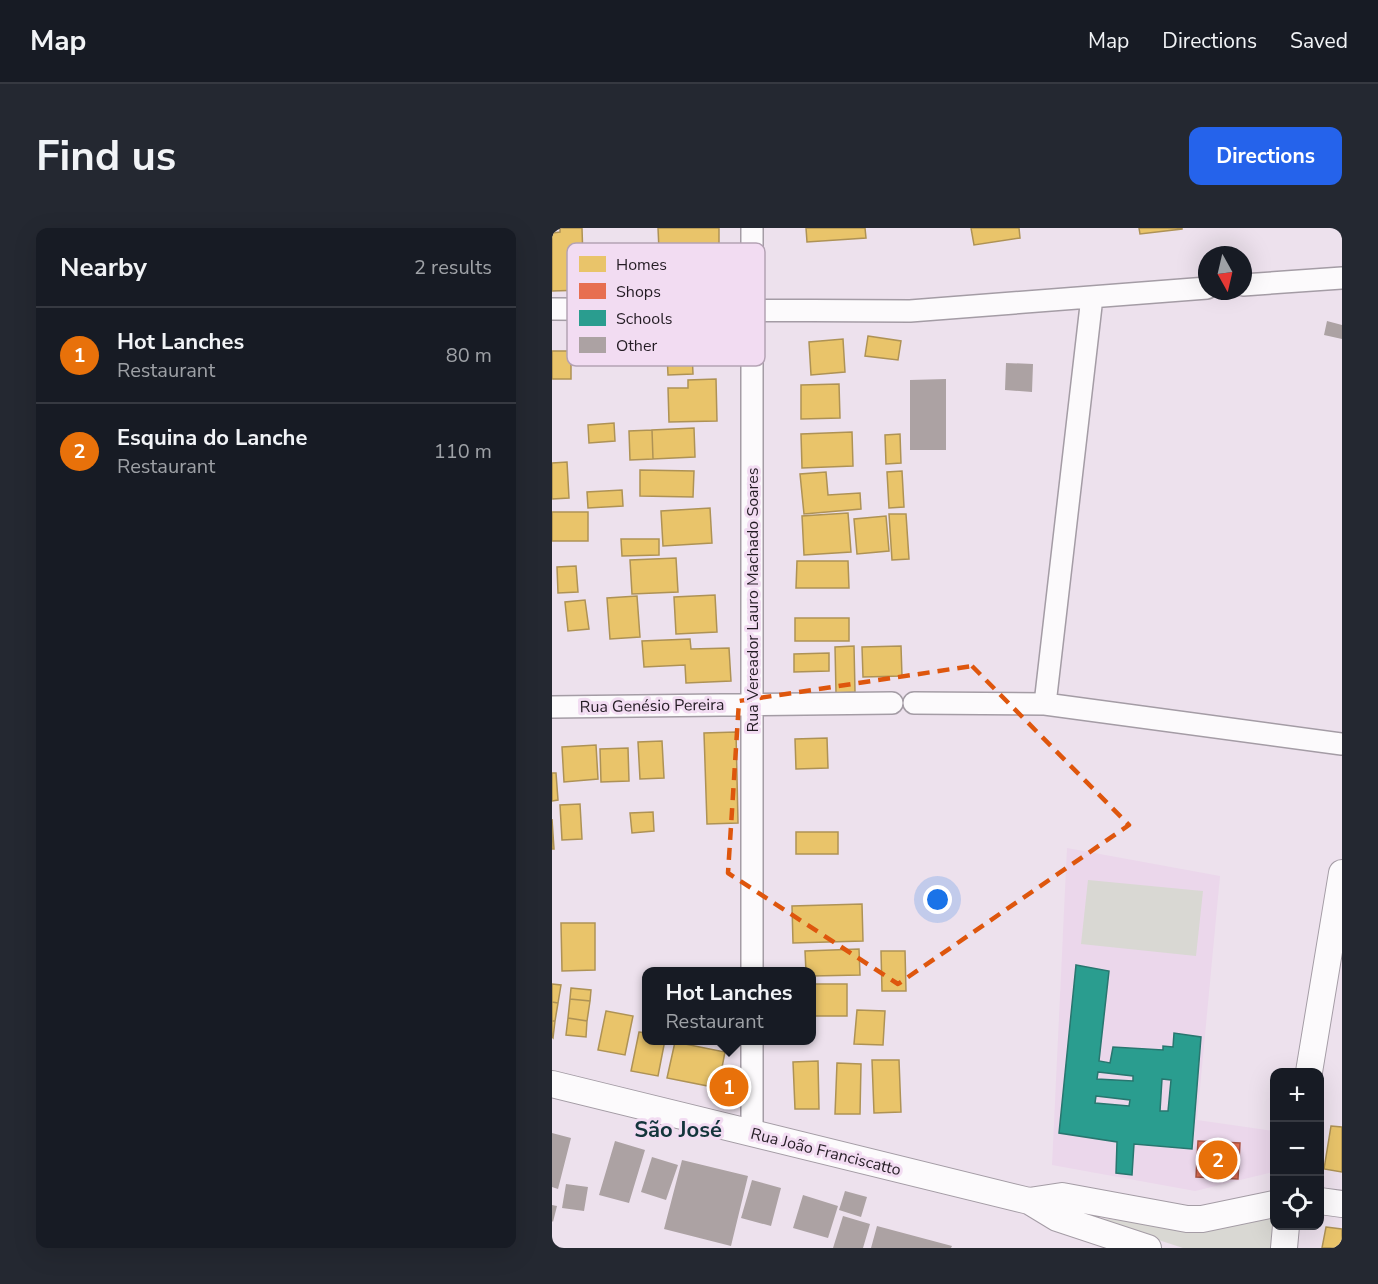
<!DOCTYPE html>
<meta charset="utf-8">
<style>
body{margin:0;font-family:"Nunito Sans",sans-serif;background:#242831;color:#f1f3f6}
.controls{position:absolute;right:18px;bottom:18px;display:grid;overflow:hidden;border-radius:12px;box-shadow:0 6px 24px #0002}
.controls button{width:54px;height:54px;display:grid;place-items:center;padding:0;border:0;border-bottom:2px solid #363941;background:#171b24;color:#f1f3f6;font:30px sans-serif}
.compass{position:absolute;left:646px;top:18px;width:54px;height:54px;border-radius:50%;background:#171b24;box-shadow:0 6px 24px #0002;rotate:172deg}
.you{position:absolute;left:386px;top:672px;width:21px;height:21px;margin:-15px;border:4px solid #fff;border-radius:50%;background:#1a73e8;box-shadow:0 0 0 9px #1a73e833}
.badge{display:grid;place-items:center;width:39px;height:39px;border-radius:50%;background:#2563eb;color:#fff;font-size:20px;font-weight:700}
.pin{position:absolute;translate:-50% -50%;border:3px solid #fff;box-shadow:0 2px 6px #0006}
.popup{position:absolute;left:90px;top:739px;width:174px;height:78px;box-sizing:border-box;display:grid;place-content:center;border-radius:12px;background:#171b24;filter:drop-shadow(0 2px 4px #0005);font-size:20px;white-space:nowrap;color:#9ea1a6}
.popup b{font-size:22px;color:#f1f3f6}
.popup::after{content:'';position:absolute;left:50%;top:100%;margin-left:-12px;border:12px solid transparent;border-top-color:#171b24}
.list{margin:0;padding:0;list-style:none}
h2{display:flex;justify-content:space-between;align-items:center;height:78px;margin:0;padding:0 24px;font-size:26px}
h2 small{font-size:20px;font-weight:400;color:#9ea1a6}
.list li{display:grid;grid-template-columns:39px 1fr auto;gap:18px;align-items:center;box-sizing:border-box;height:96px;padding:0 24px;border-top:2px solid #363941}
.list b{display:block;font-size:22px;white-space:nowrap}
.list p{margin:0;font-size:20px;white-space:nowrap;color:#9ea1a6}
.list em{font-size:20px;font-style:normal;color:#9ea1a6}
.icon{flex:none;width:33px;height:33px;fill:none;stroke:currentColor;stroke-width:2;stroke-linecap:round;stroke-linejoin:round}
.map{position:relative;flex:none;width:790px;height:1020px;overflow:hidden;border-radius:12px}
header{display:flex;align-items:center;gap:36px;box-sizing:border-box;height:84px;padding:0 30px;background:#171b24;border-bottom:2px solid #363941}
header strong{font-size:28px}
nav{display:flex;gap:33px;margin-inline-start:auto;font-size:21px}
.intro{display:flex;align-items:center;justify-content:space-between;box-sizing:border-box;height:144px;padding:0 36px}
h1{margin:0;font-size:42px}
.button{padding:15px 27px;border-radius:12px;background:#2563eb;color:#fff;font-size:21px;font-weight:700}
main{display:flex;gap:36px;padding:0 36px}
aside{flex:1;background:#171b24;border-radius:12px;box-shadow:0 6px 24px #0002}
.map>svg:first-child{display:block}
</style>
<header>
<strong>Map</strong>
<nav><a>Map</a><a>Directions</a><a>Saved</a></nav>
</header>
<div class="intro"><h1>Find us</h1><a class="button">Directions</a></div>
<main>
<aside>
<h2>Nearby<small>2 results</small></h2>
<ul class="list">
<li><span class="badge" style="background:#e8710a">1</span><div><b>Hot Lanches</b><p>Restaurant</p></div><em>80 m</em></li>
<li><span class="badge" style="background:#e8710a">2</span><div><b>Esquina do Lanche</b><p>Restaurant</p></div><em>110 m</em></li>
</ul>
</aside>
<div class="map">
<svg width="790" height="1020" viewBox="0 0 790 1020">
<rect width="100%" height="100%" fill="#ede1ed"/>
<path fill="#ebd7eb" d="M 515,620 L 668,648 L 645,892 L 722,903 L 721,944 L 643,963 L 500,937 Z"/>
<path fill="#d9d8d3" d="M 536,652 L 651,663 L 644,728 L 529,716 Z
M 533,988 L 640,1002 L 717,988 L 721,996 L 720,1020 L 631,1020 Z"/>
<path fill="#e9c46a" stroke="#ae9255" stroke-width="1.5" d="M 8,0 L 30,0 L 32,62 L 0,63 L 0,5 L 8,4 Z
M 106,0 L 167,0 L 167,16 L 132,17 L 133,21 L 107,22 Z
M 254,0 L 313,0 L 314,10 L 255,14 Z
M 419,0 L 467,0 L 468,10 L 422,17 Z
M 587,0 L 630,0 L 630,1 L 588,6 Z
M 165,22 L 166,51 L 134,51 L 133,23 Z
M 71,104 L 72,115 L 41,121 L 39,110 Z
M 316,108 L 349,113 L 346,132 L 313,128 Z
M 291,111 L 293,144 L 259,147 L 257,114 Z
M 0,123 L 19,123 L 19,151 L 0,151 Z
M 140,124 L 141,146 L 116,147 L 115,126 Z
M 164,151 L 165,193 L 117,194 L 116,160 L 136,160 L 136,152 Z
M 287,156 L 288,190 L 249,191 L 249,157 Z
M 62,195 L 63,213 L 37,215 L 36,197 Z
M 142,200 L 143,229 L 101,231 L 100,202 Z
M 100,202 L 101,231 L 78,232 L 77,203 Z
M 300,204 L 301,238 L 250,240 L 249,206 Z
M 348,206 L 349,235 L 334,236 L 333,207 Z
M 15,234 L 17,270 L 0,271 L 0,235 Z
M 88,242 L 142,243 L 141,269 L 88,268 Z
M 350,243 L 352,279 L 337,280 L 335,244 Z
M 274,244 L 276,267 L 308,265 L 309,281 L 252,286 L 248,246 Z
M 70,262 L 71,278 L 36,280 L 35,264 Z
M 158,280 L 160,315 L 111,318 L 109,283 Z
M 0,284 L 36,284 L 36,313 L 0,313 Z
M 296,285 L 299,324 L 252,327 L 250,288 Z
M 337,286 L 354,286 L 357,331 L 340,332 Z
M 334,288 L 337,323 L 305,326 L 302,291 Z
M 69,311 L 107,311 L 107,327 L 70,328 Z
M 124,330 L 126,364 L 80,366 L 78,332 Z
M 245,333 L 296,333 L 297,360 L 244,360 Z
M 24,338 L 26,364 L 6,365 L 5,339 Z
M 163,367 L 165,404 L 124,406 L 122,369 Z
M 85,368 L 88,409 L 58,411 L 55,370 Z
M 33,372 L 37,401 L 16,403 L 13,374 Z
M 243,390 L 297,390 L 297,413 L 243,413 Z
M 138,411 L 139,421 L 177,420 L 179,453 L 134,455 L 133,437 L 92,439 L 90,413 Z
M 302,418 L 303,464 L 284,465 L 283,419 Z
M 349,418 L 350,448 L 311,449 L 310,419 Z
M 277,425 L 277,443 L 242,444 L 242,426 Z
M 184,504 L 186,595 L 155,596 L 152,505 Z
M 275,510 L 276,540 L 244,541 L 243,511 Z
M 110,513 L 112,550 L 88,551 L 86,514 Z
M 44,517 L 46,551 L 12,554 L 10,519 Z
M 76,520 L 77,553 L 49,554 L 48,521 Z
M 0,545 L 4,545 L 6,572 L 0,573 Z
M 28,576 L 30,611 L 10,612 L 8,577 Z
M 101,584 L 102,603 L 80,605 L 78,585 Z
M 0,591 L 2,621 L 0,621 Z
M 244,604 L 286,604 L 286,626 L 244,626 Z
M 310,676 L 311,713 L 241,715 L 240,678 Z
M 9,695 L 43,695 L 43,742 L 10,743 Z
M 307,721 L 308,747 L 260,748 L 260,744 L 254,744 L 253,723 Z
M 329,723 L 353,723 L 354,763 L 330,763 Z
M 0,756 L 9,757 L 6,775 L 0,774 Z
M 260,756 L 295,756 L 295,788 L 260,788 Z
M 19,760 L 39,762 L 38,773 L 18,771 Z
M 18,771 L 38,773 L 35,793 L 16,790 Z
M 0,774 L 6,775 L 3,793 L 0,793 Z
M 305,782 L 333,783 L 331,817 L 302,816 Z
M 54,783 L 81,788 L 73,827 L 46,822 Z
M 16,790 L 35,793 L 34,809 L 14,807 Z
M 0,793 L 3,793 L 1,810 L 0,809 Z
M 87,804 L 94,805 L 94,812 L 113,812 L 106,848 L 79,843 Z
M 123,814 L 173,824 L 166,860 L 115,850 Z
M 320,832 L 347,832 L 349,884 L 322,885 Z
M 266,833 L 267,881 L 243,881 L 241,834 Z
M 285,835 L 309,836 L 308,886 L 283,886 Z
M 779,898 L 790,899 L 790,944 L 772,941 Z
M 774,999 L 790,1001 L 790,1020 L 770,1020 Z"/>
<path fill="#e76f51" stroke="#ac5644" stroke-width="1.5" d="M 646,913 L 688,915 L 686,951 L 644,949 Z"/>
<path fill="#2a9d8f" stroke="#28766f" stroke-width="1.5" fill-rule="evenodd" d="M 524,737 L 557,743 L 547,833 L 558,835 L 561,819 L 611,822 L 611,818 L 621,819 L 622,805 L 649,809 L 640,921 L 582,916 L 580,947 L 564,945 L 565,914 L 507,905 ZM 546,844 L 581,848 L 581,853 L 545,851 ZM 610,851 L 619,852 L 616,883 L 608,883 ZM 544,868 L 578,872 L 577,878 L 543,875 Z"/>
<path fill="#aca2a3" d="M 775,93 L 790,97 L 790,111 L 772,107 Z
M 454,135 L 481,136 L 480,164 L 453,162 Z
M 394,151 L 394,222 L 358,222 L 358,152 Z
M 0,905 L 19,910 L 6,961 L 0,959 Z
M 63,913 L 93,922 L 77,975 L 47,967 Z
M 100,929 L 126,937 L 114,972 L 89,964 Z
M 130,932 L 196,948 L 179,1018 L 112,1001 Z
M 200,952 L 229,960 L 219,998 L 189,990 Z
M 14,956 L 36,959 L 32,983 L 10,980 Z
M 293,963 L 315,969 L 309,989 L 287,982 Z
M 251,967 L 286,978 L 276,1010 L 241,1000 Z
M 0,977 L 5,978 L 1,994 L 0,993 Z
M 291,988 L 318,996 L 311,1020 L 281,1020 Z
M 325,998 L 400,1018 L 399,1020 L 319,1020 Z"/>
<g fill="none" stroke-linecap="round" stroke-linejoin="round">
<defs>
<path id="minor" d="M 200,0 L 200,744
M 691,57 L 790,50
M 0,81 L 358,83 L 655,60
M 362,475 L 493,476 L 790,516
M 493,476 L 540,69
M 0,479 L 340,475
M 200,905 L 200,812"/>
<path id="tertiary" d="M 757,844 L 790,645
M 0,856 L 477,973 L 505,990 L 596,1020
M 477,973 L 510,968 L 635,991 L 650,991 L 722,976
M 768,973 L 790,976
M 732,1020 L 734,998"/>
</defs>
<use href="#minor" stroke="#a49ca5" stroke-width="24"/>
<use href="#tertiary" stroke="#a49ca5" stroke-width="28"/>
<use href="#minor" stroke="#fcfafc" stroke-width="21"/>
<use href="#tertiary" stroke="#fcfafc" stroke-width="26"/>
</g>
<path fill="none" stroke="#de560d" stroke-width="4.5" stroke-dasharray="12 8" stroke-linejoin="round" d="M 420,438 L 577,597 L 346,756 L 176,645 L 187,473 Z"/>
<g text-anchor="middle" stroke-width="6" stroke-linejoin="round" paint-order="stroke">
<g font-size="16" fill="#241c24" stroke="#f2dcf2">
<text transform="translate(200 372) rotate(-90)" y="6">Rua Vereador Lauro Machado Soares</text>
<text transform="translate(100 477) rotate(-1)" y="6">Rua Genésio Pereira</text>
<text transform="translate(274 923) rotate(14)" y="6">Rua João Franciscatto</text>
</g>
<g font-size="22" font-weight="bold" fill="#13343b" stroke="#f2dcf2">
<text x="126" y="909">São José</text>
</g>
</g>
<rect x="15" y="15" width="198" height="123" rx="9" fill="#f2dcf2" stroke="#b4a2b4" stroke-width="1.5"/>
<rect x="27" y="28" width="27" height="16" fill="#e9c46a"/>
<rect x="27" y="55" width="27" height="16" fill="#e76f51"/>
<rect x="27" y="82" width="27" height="16" fill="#2a9d8f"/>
<rect x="27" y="109" width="27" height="16" fill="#aca2a3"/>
<g font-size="16" fill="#241c24">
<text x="64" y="42">Homes</text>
<text x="64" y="69">Shops</text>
<text x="64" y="96">Schools</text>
<text x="64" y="123">Other</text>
</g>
</svg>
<div class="controls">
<button>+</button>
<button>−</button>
<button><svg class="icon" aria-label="locate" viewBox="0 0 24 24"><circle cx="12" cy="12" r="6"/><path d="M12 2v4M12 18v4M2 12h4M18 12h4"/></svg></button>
</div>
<svg class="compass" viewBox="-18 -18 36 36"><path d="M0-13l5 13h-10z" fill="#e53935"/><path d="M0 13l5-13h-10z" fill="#9ea1a6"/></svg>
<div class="you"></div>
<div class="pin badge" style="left:177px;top:859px;background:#e8710a">1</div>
<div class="popup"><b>Hot Lanches</b>Restaurant</div>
<div class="pin badge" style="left:666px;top:932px;background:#e8710a">2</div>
</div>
</main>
